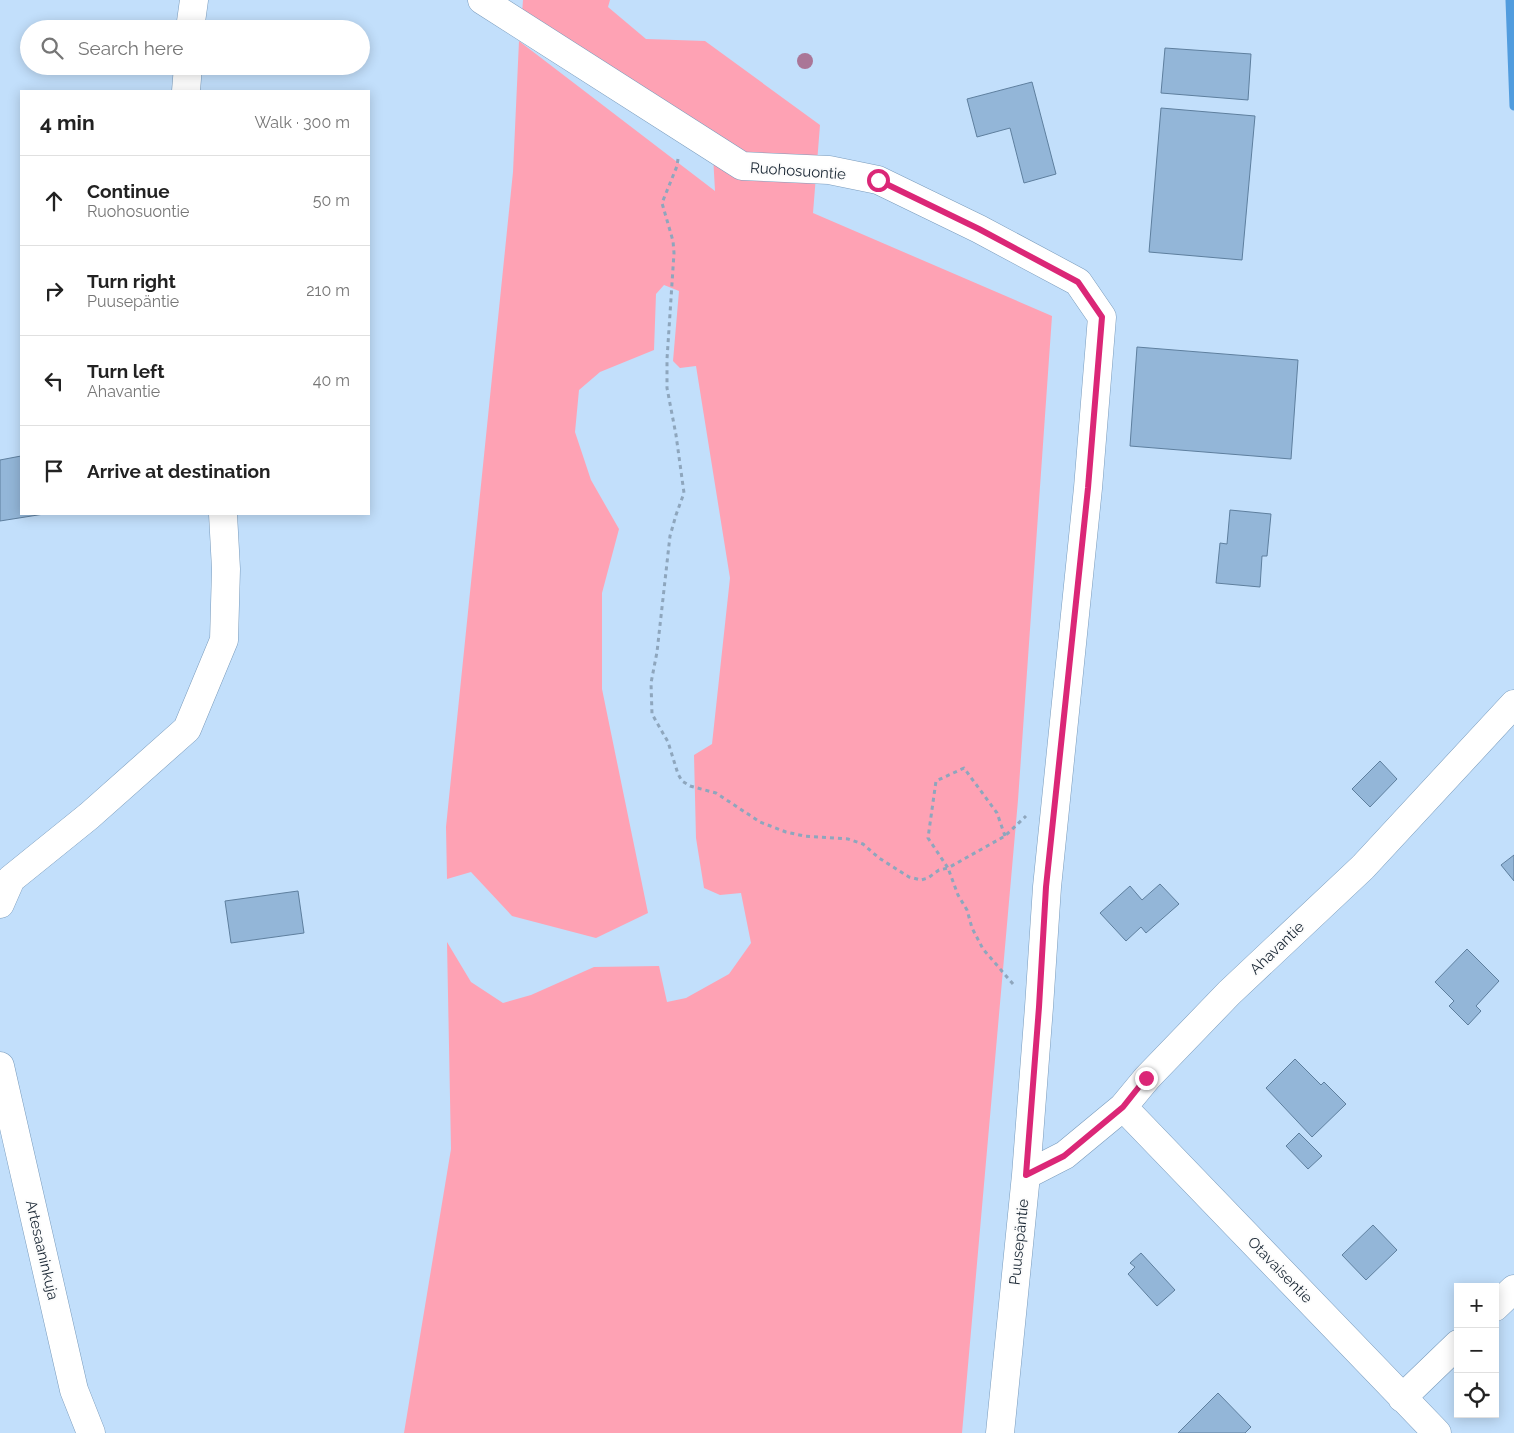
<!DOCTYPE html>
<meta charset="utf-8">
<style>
body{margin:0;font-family:Raleway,sans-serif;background:#f6f6f6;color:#222}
.controls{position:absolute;right:15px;bottom:15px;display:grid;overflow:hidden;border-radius:0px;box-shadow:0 2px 12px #0003}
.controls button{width:45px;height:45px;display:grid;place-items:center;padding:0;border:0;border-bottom:1px solid #e0e0e0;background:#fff;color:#222;font:25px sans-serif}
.stop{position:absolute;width:15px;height:15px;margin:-11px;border:4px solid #db2777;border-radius:50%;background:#fff}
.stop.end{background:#db2777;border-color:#fff;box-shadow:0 1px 5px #0008}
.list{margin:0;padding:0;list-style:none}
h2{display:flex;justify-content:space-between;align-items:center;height:65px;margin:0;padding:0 20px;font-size:21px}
h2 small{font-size:16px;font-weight:400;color:#767676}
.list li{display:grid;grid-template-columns:32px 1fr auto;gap:15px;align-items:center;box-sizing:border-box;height:90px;padding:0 20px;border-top:1px solid #e0e0e0}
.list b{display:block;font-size:19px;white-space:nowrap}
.list p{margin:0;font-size:16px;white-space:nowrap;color:#767676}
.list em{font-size:16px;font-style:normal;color:#767676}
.icon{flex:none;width:28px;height:28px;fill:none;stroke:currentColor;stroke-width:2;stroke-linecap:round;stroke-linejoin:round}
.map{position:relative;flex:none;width:1514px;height:1433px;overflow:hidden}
.search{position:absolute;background:#fff;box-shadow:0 2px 12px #0003;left:20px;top:20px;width:350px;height:55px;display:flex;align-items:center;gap:12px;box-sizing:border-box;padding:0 18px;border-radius:28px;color:#767676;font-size:19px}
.panel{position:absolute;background:#fff;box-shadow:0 2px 12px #0003;left:20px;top:90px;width:350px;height:425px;border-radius:0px}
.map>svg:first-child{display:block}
</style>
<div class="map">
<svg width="1514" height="1433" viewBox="0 0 1514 1433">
<rect width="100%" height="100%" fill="#c2dffb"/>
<path fill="#fea2b4" d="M 523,0 L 610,0 L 608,7 L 646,39 L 705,41 L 820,125 L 813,213 L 1052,316 L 1018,800 L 962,1433 L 404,1433 L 451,1149 L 447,942 L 471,982 L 503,1003 L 531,995 L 594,967 L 659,966 L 667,1002 L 686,998 L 729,974 L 751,943 L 741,893 L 720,895 L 704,888 L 696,838 L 694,755 L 712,744 L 730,578 L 696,366 L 680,368 L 673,361 L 679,291 L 664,285 L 656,294 L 654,350 L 600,372 L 579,390 L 575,432 L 591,480 L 619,529 L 602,593 L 602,689 L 648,913 L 596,938 L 512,916 L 471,872 L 447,879 L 446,827 L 513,172 L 519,41 L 715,191 L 712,137 L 522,14 Z"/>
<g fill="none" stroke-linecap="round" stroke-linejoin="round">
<path stroke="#519cde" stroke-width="9" d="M 1510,0 L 1514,106"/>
</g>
<path fill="#93b6d8" stroke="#5e7f9e" d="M 1165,48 L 1251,54 L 1248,100 L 1161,93 Z
M 1032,82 L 1056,174 L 1024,183 L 1010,128 L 977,137 L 967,99 Z
M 1161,108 L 1255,116 L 1242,260 L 1149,252 Z
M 1137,347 L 1298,360 L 1291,459 L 1130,446 Z
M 21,456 L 21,514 L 44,514 L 0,521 L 0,460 Z
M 1230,510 L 1271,514 L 1267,556 L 1262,556 L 1260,587 L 1216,583 L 1220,543 L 1227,544 Z
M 1380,761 L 1397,779 L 1370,807 L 1352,789 Z
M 1514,855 L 1514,881 L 1501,865 Z
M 1160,884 L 1179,904 L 1146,933 L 1141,927 L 1126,941 L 1100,913 L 1130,886 L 1142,900 Z
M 298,891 L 304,933 L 231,943 L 225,901 Z
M 1467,949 L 1499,981 L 1476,1006 L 1481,1011 L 1468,1025 L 1449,1006 L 1454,1001 L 1435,982 Z
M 1295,1059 L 1321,1085 L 1324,1082 L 1346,1104 L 1312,1137 L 1266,1088 Z
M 1299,1133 L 1322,1156 L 1308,1169 L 1286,1146 Z
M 1373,1225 L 1397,1250 L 1366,1280 L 1342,1255 Z
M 1141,1253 L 1175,1290 L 1157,1306 L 1128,1274 L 1135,1267 L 1130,1263 Z
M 1218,1393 L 1251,1427 L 1245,1433 L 1178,1433 Z"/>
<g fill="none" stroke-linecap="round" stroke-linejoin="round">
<defs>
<path id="minor" d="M 482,0 L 742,166 L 829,170 L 878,180 L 979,229 L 1078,282 L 1102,317 L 1088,488 L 1047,887 L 1039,1007 L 1026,1175 L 1000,1433
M 190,29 L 194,0
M 186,91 L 188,66
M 0,904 L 11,879 L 89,816 L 187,729 L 224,640 L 226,569 L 223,514
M 0,1066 L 74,1390 L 91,1433
M 1123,1107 L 1437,1433
M 1026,1175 L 1065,1155 L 1123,1107 L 1147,1078 L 1229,993 L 1363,867 L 1514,704
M 1495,1307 L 1514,1289
M 1402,1398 L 1458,1344"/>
</defs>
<use href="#minor" stroke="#799bbc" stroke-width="29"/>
<path stroke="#8ea6bd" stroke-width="3" stroke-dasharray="4 4" stroke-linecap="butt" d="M 678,159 L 677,166 L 662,203 L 673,241 L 674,253 L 667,359 L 667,388 L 676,435 L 684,493 L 676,515 L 670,536 L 657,652 L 651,683 L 652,714 L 668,742 L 678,774 L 682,781 L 690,786 L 716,793 L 760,822 L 786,832 L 804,836 L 848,839 L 863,844 L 879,858 L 909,877 L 921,880 L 928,878 L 939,870 L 948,868 L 958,895 L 967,910 L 972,928 L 983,949 L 1013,984
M 1005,836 L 997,813 L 964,768 L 936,781 L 928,838 L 948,868 L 1005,836 L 1026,816"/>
<use href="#minor" stroke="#fff" stroke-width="28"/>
</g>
<circle fill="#aa7697" cx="805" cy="61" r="8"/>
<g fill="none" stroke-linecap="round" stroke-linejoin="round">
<path stroke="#db2777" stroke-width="6" d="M 878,180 L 979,229 L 1078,282 L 1102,317 L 1088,488 L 1046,887 L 1039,1007 L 1026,1175 L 1064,1156 L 1123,1107 L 1146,1078"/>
</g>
<g text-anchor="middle" stroke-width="4" stroke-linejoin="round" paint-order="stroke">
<g font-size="15" fill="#192633" stroke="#fcfcfc">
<text transform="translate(798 171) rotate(4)" y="5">Ruohosuontie</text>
<text transform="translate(1277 948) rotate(-44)" y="5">Ahavantie</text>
<text transform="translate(1019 1242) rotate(-84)" y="5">Puusepäntie</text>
<text transform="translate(42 1250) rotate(77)" y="5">Artesaaninkuja</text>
<text transform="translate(1280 1270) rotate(46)" y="5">Otavaisentie</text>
</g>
</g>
</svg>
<div class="controls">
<button>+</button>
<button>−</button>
<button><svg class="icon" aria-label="locate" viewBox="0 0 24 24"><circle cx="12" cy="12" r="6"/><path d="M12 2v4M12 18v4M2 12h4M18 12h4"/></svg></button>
</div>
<div class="stop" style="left:878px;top:180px"></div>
<div class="stop end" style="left:1146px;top:1078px"></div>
<div class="search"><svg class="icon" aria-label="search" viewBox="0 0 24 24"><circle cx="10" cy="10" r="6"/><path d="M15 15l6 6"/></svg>Search here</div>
<section class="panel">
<h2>4 min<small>Walk · 300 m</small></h2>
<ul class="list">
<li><svg class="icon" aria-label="ahead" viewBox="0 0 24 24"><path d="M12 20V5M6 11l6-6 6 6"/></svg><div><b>Continue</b><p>Ruohosuontie</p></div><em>50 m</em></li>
<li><svg class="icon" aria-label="right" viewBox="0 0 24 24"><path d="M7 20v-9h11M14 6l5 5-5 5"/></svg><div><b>Turn right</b><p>Puusepäntie</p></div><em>210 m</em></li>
<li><svg class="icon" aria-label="left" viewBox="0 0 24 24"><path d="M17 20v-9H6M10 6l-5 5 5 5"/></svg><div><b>Turn left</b><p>Ahavantie</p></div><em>40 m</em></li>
<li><svg class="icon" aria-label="arrive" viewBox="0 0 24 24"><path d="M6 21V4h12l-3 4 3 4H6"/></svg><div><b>Arrive at destination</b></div></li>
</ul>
</section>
</div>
